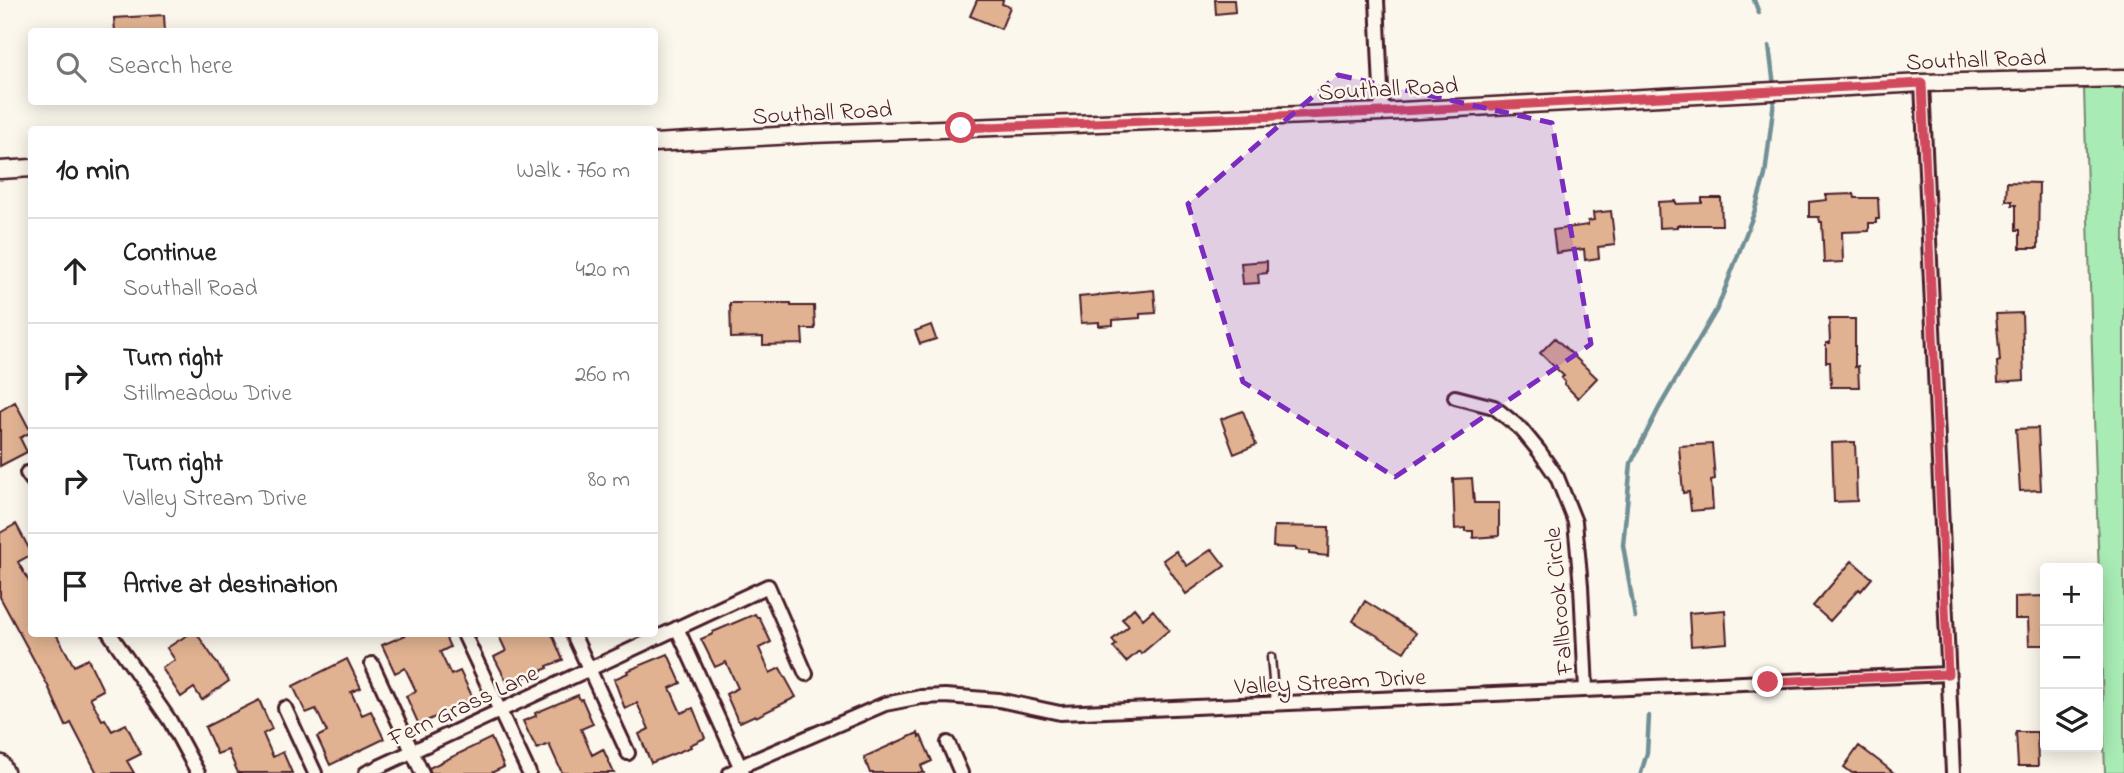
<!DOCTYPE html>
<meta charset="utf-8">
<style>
body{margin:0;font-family:"Indie Flower",sans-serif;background:#f2f2f2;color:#222}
.controls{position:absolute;right:21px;bottom:21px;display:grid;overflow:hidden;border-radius:7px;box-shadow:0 4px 18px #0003}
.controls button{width:63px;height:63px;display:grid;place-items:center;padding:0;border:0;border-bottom:2px solid #e0e0e0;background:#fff;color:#222;font:35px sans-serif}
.stop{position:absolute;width:21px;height:21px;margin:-16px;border:5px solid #d1495b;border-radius:50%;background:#fff}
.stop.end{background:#d1495b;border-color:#fff;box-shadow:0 2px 7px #0008}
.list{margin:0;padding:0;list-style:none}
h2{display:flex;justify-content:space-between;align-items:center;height:91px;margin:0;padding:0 28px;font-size:30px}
h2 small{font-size:23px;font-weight:400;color:#767676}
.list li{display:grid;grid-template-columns:46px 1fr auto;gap:21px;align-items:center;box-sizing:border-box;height:105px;padding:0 28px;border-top:2px solid #e0e0e0}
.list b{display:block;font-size:26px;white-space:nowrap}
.list p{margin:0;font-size:23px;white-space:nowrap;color:#767676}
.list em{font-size:23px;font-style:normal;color:#767676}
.icon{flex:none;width:38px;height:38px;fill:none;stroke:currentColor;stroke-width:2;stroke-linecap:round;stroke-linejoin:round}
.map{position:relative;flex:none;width:2124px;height:773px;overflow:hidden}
.search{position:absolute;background:#fff;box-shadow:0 4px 18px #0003;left:28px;top:28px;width:630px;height:77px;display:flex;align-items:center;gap:18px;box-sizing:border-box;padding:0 24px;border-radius:7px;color:#767676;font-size:26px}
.panel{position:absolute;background:#fff;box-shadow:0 4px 18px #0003;left:28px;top:126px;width:630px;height:511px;border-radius:7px}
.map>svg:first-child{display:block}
</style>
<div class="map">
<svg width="2124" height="773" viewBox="0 0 2124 773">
<rect width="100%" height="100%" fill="#fbf7ec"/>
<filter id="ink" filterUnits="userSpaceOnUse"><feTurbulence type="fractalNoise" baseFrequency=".0143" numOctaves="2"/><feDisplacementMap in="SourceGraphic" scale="14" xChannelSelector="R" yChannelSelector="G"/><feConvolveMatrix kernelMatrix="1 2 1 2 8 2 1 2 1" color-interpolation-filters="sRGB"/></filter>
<g filter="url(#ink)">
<path fill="#a8ebb4" stroke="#798570" stroke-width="2" d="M 2124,87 L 2124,773 L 2105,773 L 2084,89 Z"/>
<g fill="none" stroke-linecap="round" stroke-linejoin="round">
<path stroke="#6f8f96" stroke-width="4.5" d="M 1754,0 L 1759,13
M 1769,46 L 1774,86
M 1635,617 L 1623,545 L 1631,463 L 1659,408 L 1718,307 L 1754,213 L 1765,175 L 1774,101
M 1641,773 L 1647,753 L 1649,716"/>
</g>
<path fill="#e0b291" stroke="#4a1f2b" stroke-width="2" d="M 977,0 L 1003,0 L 1002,4 L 1010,7 L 1001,29 L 970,16 Z
M 1215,0 L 1234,0 L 1235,12 L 1216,14 Z
M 164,15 L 165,32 L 115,32 L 114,18 Z
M 2007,182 L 2039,183 L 2038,248 L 2020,248 L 2020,230 L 2016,230 L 2016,205 L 2012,205 L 2012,201 L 2006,201 Z
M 1854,194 L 1855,198 L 1878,198 L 1879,219 L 1876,219 L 1876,223 L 1869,223 L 1869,231 L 1842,232 L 1843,262 L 1824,263 L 1822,222 L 1820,222 L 1819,217 L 1809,217 L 1809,202 L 1827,200 L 1826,195 Z
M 1702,198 L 1721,198 L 1722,225 L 1677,225 L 1677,227 L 1659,228 L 1658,202 L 1676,201 L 1676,204 L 1702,203 Z
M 1611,211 L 1615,245 L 1598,247 L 1599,258 L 1585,260 L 1584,249 L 1556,253 L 1553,230 L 1588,225 L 1588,221 L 1594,220 L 1593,213 Z
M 1267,261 L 1267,273 L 1258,274 L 1259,283 L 1243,284 L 1241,263 Z
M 1154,290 L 1156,313 L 1140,314 L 1140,318 L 1113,320 L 1113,325 L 1099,326 L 1099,322 L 1081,323 L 1079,297 Z
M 730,303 L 791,303 L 791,306 L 814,306 L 815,329 L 802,329 L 803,344 L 763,345 L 763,337 L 731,338 Z
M 2022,313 L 2024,380 L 1998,382 L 1997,362 L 2000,361 L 1996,314 Z
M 1829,319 L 1855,319 L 1855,367 L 1858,366 L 1859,387 L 1831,387 L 1830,362 L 1826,362 L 1826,343 L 1830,343 Z
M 931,325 L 936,339 L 920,344 L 915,331 Z
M 1555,338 L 1597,378 L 1578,398 L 1564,384 L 1565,382 L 1561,378 L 1564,376 L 1540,353 Z
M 15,402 L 31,432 L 20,438 L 27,452 L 0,466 L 0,411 Z
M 1243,411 L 1256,445 L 1234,454 L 1221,419 Z
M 2038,428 L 2041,490 L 2020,491 L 2016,429 Z
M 1855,442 L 1857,501 L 1834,502 L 1832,443 Z
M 1712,444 L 1715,479 L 1711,480 L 1713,509 L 1691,511 L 1689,492 L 1683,493 L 1679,446 Z
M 1472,478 L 1474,503 L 1499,503 L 1499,536 L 1473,538 L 1473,531 L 1465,531 L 1465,528 L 1455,529 L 1453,479 Z
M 16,524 L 32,554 L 18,562 L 32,587 L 32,634 L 56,634 L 74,666 L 88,659 L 103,690 L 90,697 L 102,720 L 105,719 L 112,731 L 126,724 L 141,754 L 127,761 L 134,773 L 97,773 L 71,723 L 66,726 L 48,686 L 0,597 L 0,533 Z
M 1274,526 L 1329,527 L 1328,556 L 1309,554 L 1309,551 L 1296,550 L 1296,548 L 1273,547 Z
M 1212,549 L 1225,566 L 1186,594 L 1163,560 L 1176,551 L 1187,566 Z
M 1852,561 L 1872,578 L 1861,591 L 1859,589 L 1830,621 L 1813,606 Z
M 2044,596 L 2045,645 L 2029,645 L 2028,619 L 2015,619 L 2015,597 Z
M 1365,601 L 1416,633 L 1404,652 L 1353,621 Z
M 1134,608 L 1143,619 L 1153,610 L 1169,630 L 1141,654 L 1139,651 L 1126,662 L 1113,647 L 1116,645 L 1112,640 L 1129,626 L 1122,619 Z
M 1725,610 L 1727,643 L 1691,646 L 1689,613 Z
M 755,614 L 757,617 L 759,617 L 771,642 L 759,648 L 770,673 L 780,668 L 796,697 L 756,717 L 755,715 L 740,722 L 737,719 L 726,694 L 738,688 L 726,662 L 715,667 L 701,639 L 713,634 L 713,632 Z
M 189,634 L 197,634 L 229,681 L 202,700 L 194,688 L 181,697 L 162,668 L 175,660 L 167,648 Z
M 408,634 L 444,634 L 450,647 L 440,652 L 451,675 L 460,671 L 473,698 L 419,725 L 406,696 L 416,691 L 405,668 L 395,673 L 382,645 Z
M 498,634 L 552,634 L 563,660 L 547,666 L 548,668 L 508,684 L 494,657 L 506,651 Z
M 668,654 L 681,683 L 670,688 L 681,713 L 693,708 L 705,738 L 690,745 L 691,747 L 651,763 L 639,734 L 649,729 L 637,703 L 625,709 L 614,679 L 628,673 L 627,671 Z
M 347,659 L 361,688 L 351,692 L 362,715 L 371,711 L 384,739 L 330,765 L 317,737 L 327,732 L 316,709 L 306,713 L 293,686 Z
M 578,695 L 580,700 L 582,699 L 593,724 L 581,729 L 592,755 L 603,749 L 614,773 L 562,773 L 549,744 L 537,749 L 529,734 L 523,721 L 536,716 L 535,713 Z
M 259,700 L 272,729 L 263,734 L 273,757 L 283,752 L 292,773 L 238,773 L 228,750 L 217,754 L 205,727 Z
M 2016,732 L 2037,732 L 2038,766 L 2018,766 Z
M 918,733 L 919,737 L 921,736 L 932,761 L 921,766 L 924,773 L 870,773 L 864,757 Z
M 491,738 L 504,767 L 491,773 L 431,773 L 429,768 Z
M 1859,746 L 1879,761 L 1894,773 L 1852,773 L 1844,767 Z"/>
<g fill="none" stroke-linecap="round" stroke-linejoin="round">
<defs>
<path id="service" d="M 1271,657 L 1275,704"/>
<path id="minor" d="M 1377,0 L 1382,112
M 1922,83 L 1953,773
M 1455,397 L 1494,407 L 1521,429 L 1539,451 L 1557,477 L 1575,522 L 1581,586 L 1586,690
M 27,473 L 32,480
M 677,628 L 743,773
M 110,634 L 170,721 L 198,773
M 464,634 L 529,773
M 573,634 L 628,753
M 372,664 L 422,773
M 285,708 L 315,773
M 948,743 L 961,773
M 366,773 L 768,586 L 806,674
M 730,773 L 748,763 L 885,704 L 921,697 L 945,696 L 999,700 L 1060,713 L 1948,674"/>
<path id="tertiary" d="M 654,143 L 812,134 L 1382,112 L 1922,83 L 2124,78
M 0,170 L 32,168"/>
<path id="primary" d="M 0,765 L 4,773"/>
</defs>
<use href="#service" stroke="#4a1f2b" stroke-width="11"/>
<use href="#minor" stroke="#4a1f2b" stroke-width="18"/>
<use href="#tertiary" stroke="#4a1f2b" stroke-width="21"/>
<use href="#primary" stroke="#4a1f2b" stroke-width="24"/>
<use href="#service" stroke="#fbf7ec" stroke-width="6"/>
<use href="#minor" stroke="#fbf7ec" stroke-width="12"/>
<use href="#tertiary" stroke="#fbf7ec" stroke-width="16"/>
<use href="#primary" stroke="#fbf7ec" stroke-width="19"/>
</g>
</g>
<g fill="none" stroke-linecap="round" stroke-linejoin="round" filter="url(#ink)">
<path stroke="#d1495b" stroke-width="9" d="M 961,128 L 1382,112 L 1922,83 L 1948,674 L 1768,682"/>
</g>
<path fill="#7b2cbf" fill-opacity="0.2" stroke="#7b2cbf" stroke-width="5" stroke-dasharray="14 9" stroke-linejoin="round" d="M 1338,75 L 1552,123 L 1591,344 L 1395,477 L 1243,382 L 1188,204 Z"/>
<g text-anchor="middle" stroke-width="5" stroke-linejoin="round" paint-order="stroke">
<g font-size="24" fill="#4a1f2b" stroke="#fbf7ec">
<text transform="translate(1976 59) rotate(-2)" y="8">Southall Road</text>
<text transform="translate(1388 88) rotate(-3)" y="8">Southall Road</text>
<text transform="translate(822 112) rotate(-3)" y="8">Southall Road</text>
<text transform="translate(1558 601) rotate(-95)" y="8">Fallbrook Circle</text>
<text transform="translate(1330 681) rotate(-3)" y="8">Valley Stream Drive</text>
<text transform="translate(463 705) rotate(-25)" y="8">Fern Grass Lane</text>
</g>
</g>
</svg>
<div class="controls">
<button>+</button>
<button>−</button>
<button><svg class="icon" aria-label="layers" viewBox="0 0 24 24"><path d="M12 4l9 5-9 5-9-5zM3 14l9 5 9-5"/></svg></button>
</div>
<div class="stop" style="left:961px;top:128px"></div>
<div class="stop end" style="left:1768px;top:682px"></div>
<div class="search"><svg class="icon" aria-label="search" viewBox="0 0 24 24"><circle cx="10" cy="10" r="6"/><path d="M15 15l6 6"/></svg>Search here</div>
<section class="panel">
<h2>10 min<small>Walk · 760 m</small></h2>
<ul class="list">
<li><svg class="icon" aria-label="ahead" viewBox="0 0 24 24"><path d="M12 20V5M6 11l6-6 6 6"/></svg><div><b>Continue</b><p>Southall Road</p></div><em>420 m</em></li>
<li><svg class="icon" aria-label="right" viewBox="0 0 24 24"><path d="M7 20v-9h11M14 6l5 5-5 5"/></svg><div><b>Turn right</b><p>Stillmeadow Drive</p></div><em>260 m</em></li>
<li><svg class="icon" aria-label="right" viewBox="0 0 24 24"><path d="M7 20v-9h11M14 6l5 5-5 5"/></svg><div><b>Turn right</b><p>Valley Stream Drive</p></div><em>80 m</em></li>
<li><svg class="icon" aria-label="arrive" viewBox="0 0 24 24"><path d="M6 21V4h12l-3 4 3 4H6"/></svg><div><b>Arrive at destination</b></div></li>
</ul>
</section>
</div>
